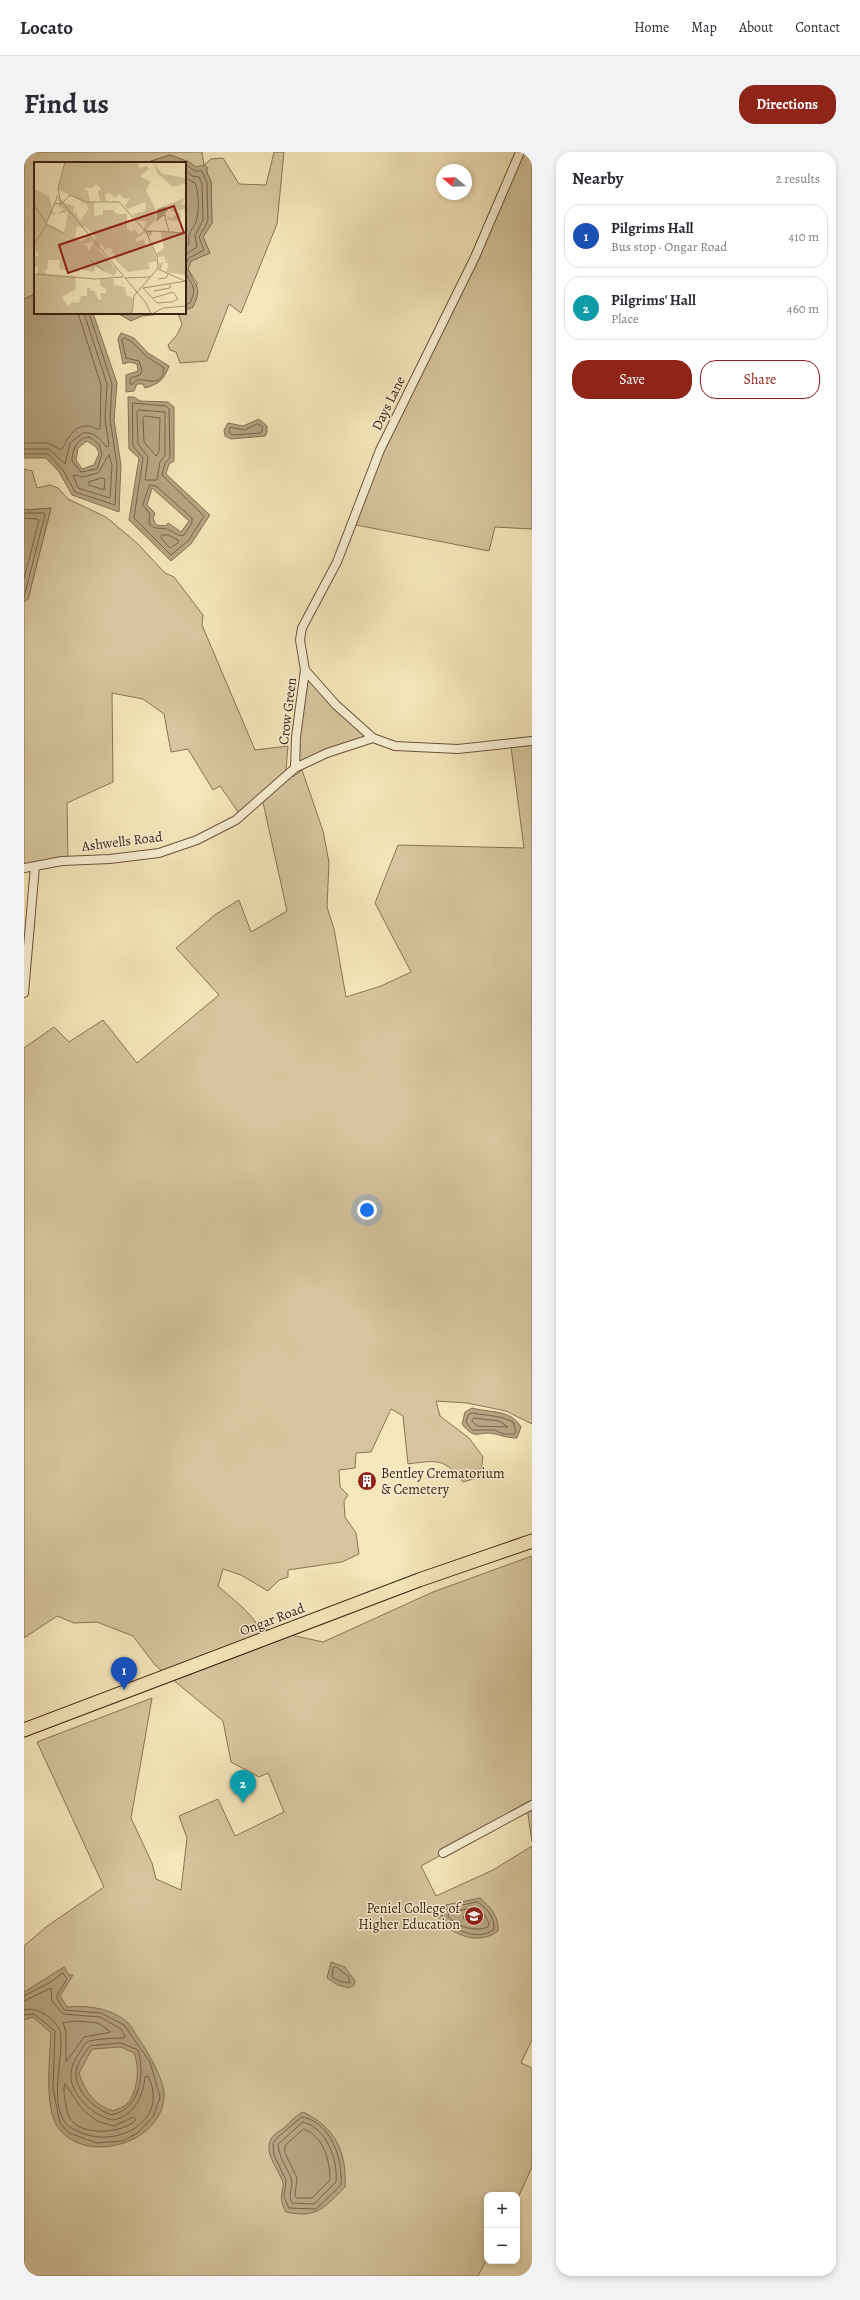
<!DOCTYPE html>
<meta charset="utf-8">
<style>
body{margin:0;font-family:Alegreya,serif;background:#f2f2f3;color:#2b2b33}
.controls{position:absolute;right:12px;bottom:12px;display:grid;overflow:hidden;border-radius:8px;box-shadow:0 2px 6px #0003}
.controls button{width:36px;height:36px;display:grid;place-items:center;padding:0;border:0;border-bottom:1px solid #e1e1e2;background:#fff;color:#2b2b33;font:20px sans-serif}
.compass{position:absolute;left:412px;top:12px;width:36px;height:36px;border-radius:50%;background:#fff;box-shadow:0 2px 6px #0003;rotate:289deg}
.you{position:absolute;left:343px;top:1058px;width:14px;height:14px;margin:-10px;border:3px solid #fff;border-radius:50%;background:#1a73e8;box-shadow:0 0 0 6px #1a73e833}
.badge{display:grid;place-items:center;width:26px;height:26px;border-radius:50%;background:#8f2418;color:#fff;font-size:13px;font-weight:700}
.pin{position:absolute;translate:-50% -33px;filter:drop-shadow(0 1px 2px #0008)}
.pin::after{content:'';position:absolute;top:21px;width:14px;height:12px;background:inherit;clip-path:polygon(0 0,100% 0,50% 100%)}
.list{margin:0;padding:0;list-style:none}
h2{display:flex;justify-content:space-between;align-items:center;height:52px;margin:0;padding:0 16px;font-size:17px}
h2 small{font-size:13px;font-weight:400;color:#7c7c81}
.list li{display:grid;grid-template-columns:26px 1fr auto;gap:12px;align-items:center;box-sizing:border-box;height:64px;margin:0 8px 8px;padding:0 8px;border:1px solid #e1e1e2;border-radius:16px}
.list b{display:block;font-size:15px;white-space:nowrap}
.list p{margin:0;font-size:13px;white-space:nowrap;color:#7c7c81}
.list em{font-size:13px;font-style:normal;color:#7c7c81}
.actions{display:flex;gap:8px;padding:12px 16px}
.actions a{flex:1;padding:9px 0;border:1px solid #8f2418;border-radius:16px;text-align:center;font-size:14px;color:#8f2418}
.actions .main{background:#8f2418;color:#fff}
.map{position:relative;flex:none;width:508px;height:2124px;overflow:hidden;border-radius:16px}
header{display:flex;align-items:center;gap:24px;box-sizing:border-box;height:56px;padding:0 20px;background:#fff;border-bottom:1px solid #e1e1e2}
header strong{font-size:19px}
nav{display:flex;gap:22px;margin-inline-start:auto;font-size:14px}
.intro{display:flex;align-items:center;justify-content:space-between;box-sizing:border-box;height:96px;padding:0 24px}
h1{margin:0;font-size:28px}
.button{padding:10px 18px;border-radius:16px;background:#8f2418;color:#fff;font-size:14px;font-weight:700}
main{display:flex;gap:24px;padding:0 24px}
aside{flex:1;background:#fff;border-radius:16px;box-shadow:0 2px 6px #0003}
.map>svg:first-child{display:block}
</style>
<header>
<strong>Locato</strong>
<nav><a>Home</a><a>Map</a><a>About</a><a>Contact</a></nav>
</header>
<div class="intro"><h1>Find us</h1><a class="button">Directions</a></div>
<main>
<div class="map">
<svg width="508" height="2124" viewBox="0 0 508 2124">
<rect width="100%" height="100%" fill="#f5e7bb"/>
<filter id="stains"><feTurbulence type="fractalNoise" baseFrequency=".005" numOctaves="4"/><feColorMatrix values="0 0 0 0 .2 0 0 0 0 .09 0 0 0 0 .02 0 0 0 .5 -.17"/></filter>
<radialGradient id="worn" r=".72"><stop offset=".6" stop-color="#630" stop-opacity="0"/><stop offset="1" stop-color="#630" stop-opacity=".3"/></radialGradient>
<path fill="#d6c59e" stroke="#8a7358" d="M 0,0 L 178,0 L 180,13 L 187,7 L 199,6 L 215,32 L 242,33 L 250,0 L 260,0 L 253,72 L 217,161 L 205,152 L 183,209 L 156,211 L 152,200 L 146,198 L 144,193 L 153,183 L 158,172 L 154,161 L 161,161 L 161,158 L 169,155 L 173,131 L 164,117 L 167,109 L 186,101 L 179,85 L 188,71 L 187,29 L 183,21 L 183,15 L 172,16 L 165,10 L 146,3 L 121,11 L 11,11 L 11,142 L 0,147 Z
M 496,0 L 508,0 L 508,377 L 471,375 L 465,399 L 327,372 Z
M 0,317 L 8,319 L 13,336 L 26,333 L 34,336 L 44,347 L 82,365 L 113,391 L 141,421 L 150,425 L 179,463 L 178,473 L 231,598 L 264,594 L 262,618 L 267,618 L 269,625 L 278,618 L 299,679 L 305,710 L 303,755 L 310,777 L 322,845 L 357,834 L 387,820 L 351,751 L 374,693 L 500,696 L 487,595 L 508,593 L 508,1272 L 482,1259 L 443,1251 L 412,1249 L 416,1264 L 445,1286 L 459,1305 L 456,1325 L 439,1330 C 420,1306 414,1308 384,1312 L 379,1264 L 367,1257 L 347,1300 L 332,1301 L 331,1316 L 315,1318 L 316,1335 L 324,1343 L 320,1349 L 321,1365 L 332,1381 L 335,1402 L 318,1410 L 264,1418 L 264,1425 L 255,1428 L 244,1439 L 217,1423 L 199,1417 L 194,1434 C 208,1447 226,1459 235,1476 L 299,1490 L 409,1440 L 508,1404 L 508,1690 L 503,1656 L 397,1714 L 412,1744 L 469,1718 L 508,1694 L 508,1888 L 497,1911 L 508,1916 L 508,2015 L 493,2048 L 493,2043 L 463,2043 L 463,2107 L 454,2124 L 0,2124 L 0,1794 L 22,1775 L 80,1735 L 13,1590 L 128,1546 L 107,1666 L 128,1711 L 132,1727 L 157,1738 L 163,1686 L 155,1664 L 194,1647 L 211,1684 L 260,1660 L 244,1621 L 235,1625 L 207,1610 L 199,1569 L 131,1513 L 109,1484 L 73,1470 L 50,1471 L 33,1464 L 0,1486 L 0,896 L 30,875 L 45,890 L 79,868 L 113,911 L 195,843 L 152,796 L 192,762 L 215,748 L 227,780 L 263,759 L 238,646 L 217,664 L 196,634 L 189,638 L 164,597 L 147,600 L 140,562 L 119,547 L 88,541 L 89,630 L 43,651 L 44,708 L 0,716 L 0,450 L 4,447 L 27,356 L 4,358 L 0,357 Z
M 281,518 L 349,586 L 271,616 Z"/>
<path fill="#b6a482" stroke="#867055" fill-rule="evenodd" d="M 146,3 L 165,10 L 172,15 L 180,13 L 183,15 L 183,21 L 187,29 L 188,71 L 179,85 L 186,101 L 167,109 L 164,117 C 171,135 179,134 169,155 L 161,158 L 161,11 L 121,11 Z
M 11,142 L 11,161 L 69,161 L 93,231 L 90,268 L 97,313 L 95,360 L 48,343 L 35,320 L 22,306 L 0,306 L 0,147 ZM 63,289 L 72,295 L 75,301 L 70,313 L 58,317 L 52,308 L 54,296 Z
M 93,161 L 146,161 L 118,164 L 107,169 Z
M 97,181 L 110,186 L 124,201 L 145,214 C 140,228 135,232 121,236 L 119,232 L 113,232 L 110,239 L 102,240 L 102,223 L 114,219 L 113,212 L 106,210 L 99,212 L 94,187 Z
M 104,245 L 110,245 L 116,249 L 144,250 L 150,255 L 150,309 L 145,312 L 142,322 L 186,363 L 167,392 L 147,409 L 105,368 L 115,306 L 105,297 ZM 128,336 L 165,369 L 157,380 L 144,371 L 141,374 L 132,373 L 129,366 L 131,361 L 123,353 Z
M 235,267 L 243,274 L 243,280 L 241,284 L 207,287 L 201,284 L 200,278 L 204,271 L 219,274 Z
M 27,356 L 4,447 L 0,450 L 0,357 L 4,358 Z
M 448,1256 C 467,1261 486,1257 497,1275 L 493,1286 C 484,1286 479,1284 471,1282 C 454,1278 452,1290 438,1272 L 441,1260 Z
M 456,1746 C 467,1756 475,1764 474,1779 C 454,1794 428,1783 414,1766 L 414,1757 L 422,1753 Z
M 307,1810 L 321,1815 L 331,1829 L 330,1833 L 325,1836 L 314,1833 L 303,1826 Z
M 40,1815 L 45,1823 L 49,1823 L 36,1844 L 43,1855 C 63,1853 87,1856 103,1870 C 108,1874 111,1882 115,1887 C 123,1899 142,1930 140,1945 C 137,1994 58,2013 33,1974 C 20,1953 26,1905 27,1881 L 9,1865 L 0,1868 L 0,1840 ZM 97,1895 L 110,1901 C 116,1915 114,1940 103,1952 C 100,1955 93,1957 89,1959 C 70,1953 61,1939 55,1921 L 68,1897 Z
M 279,1960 C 311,1975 323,2000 321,2035 C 301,2055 293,2067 262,2060 C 252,2043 262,2037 258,2028 C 252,2013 237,1997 250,1983 C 253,1980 257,1978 260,1976 C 267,1969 271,1964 279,1960 Z"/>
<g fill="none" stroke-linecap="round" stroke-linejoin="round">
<path stroke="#7a624a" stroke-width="1" d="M 161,12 L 171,19 L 178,19 L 183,31 L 184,69 L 175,85 L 180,98 L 165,106 L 161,114
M 161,18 L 168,24 L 175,25 L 178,32 L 179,68 L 171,84 L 173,95 L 161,103
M 161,26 L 171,31 C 175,40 175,57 173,66 C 171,77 163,78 165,92 L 161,95
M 161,119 C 167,134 174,134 166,151 L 161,153
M 101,186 L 108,190 L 122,204 L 140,216 C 138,237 122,226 113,228 C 109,230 110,233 106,232 L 106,226 L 116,223 L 118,218 L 115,209 L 102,206 L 98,188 Z
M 109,251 L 142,254 L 145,257 L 146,306 L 141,311 L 138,323 L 180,364 L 164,389 L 147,403 L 110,366 L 119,306 L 109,294 Z
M 115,258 L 141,260 L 141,303 L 136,310 L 133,328 L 121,328 L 124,305 L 114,292 L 113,260 Z
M 121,264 L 136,266 L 135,300 L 132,304 L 120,290 L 119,266 Z
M 234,272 L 239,275 L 237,281 L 208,283 L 205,280 L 206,275 L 220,278 Z
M 65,285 L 75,292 L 78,302 L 73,317 L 57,320 L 48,309 C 48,299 53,285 65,285 Z
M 0,291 L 24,291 L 37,298 C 44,289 48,273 64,274 C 69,274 72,278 76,277 L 77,233 L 54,161
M 0,297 L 25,297 L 41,312 L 46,291 L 59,281 C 69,279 77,287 82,295 L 85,294 L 81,267 L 83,232 L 60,161
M 0,302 L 24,302 L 39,318 L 51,340 L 91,353 L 93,313 L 86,267 L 88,232 L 65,161
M 85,303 L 88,313 L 86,346 L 54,336 L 49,323 L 59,325 L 74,321 Z
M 79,326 L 81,328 L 80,338 L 65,333 L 65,330 Z
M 126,333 L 132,334 L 168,366 L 168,371 L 160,383 C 153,385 151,380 145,378 C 137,374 121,381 126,362 L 119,353 Z
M 0,361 L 20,361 L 21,363 L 0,445
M 0,366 L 13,367 L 15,368 L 0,427
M 138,383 L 144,383 L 154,388 L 154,391 L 146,396 L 137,386 Z
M 449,1261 C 463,1264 476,1263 489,1270 L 492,1280 L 490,1282 L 479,1282 L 471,1278 L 448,1278 L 442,1270 L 444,1263 Z
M 450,1266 L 475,1269 L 484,1275 L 453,1274 L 448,1269 Z
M 454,1750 C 463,1757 471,1765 470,1777 C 455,1790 428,1778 418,1765 L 418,1760 L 424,1756 Z
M 448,1756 L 453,1756 L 460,1762 L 465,1771 L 464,1775 C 451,1780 432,1775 424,1764 L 425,1761 Z
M 450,1761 L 455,1766 L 456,1771 L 443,1769 L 439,1766 L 440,1764 Z
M 312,1815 L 324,1824 L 326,1831 L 315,1829 L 308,1825 L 309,1816 Z
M 0,1844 L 25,1831 L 39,1821 L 43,1827 L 32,1845 L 40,1858 L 77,1861 L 100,1873 L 126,1910 L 136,1945 L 130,1963 L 115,1980 L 99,1989 L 73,1991 L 45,1981 L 36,1971 L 29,1937 L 31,1879 L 10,1862 L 0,1863
M 0,1849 L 27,1836 L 28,1849 L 39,1862 L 76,1865 L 97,1877 L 101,1884 L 100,1886 C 94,1886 68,1887 63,1890 C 60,1892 58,1897 56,1900 C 52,1905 48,1913 47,1920 C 44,1941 70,1965 89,1968 C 110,1964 119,1945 121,1925 L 124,1924 C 146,1968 95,1996 58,1981 C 51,1978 44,1975 40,1969 C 25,1943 41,1904 36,1878 C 29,1866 13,1854 0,1858
M 53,1869 L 74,1871 L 87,1880 L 60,1885 L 42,1910 L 42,1880 L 39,1871 Z
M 97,1891 L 114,1898 C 121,1922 117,1956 88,1963 C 72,1958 51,1940 52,1921 C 52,1912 61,1900 66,1894 Z
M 41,1932 L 59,1958 L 73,1969 L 90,1974 L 109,1965 L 112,1968 C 98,1982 56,1985 45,1965 C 43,1959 42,1953 41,1947 C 40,1942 39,1936 41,1932 Z
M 278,1965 C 307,1970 319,2007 317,2033 L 292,2057 L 265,2056 L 260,2045 L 262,2028 L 250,2003 L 249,1991 L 254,1985 Z
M 279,1970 C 303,1976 314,2008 312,2030 L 290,2052 L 268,2051 C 263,2043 270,2035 267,2026 C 262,2013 256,2008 254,1993 Z
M 280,1977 C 300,1985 306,2008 306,2028 L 288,2046 L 273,2046 L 271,2044 L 273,2026 L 261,2001 L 261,1994 Z"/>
<defs>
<path id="street" d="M 281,518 L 276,488 L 278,476 L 313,410 L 356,298 L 451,105 L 496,0
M 349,586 L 303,601 L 271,616 L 272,585 L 281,518 L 312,553 L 349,586 L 371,594 L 434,597 L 508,589
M 0,716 L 38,709 L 86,707 L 135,701 L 173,688 L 212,668 L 271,616
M 0,841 L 11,714
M 419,1701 L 508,1653"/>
<path id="primary" d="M 0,1578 L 395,1428 L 508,1389"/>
</defs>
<use href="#street" stroke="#6b523c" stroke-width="10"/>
<use href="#primary" stroke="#3d2112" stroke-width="15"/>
<use href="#street" stroke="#f8efd3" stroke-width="8"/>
<use href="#primary" stroke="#f5e7bb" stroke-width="13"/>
</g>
<defs>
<symbol id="building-disc" viewBox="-11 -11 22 22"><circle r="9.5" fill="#8f2418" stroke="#f8efd3"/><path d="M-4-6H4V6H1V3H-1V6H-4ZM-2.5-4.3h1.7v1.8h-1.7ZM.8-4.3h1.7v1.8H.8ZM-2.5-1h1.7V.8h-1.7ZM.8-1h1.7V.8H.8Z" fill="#fff"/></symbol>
<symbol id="school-disc" viewBox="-11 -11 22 22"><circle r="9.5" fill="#8f2418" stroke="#f8efd3"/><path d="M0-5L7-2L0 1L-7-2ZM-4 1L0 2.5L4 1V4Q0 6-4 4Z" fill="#fff"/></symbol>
</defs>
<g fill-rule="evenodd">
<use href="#building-disc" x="332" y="1318" width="22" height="22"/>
<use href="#school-disc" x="439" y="1753" width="22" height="22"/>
</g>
<g text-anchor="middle" stroke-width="3" stroke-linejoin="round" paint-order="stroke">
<g font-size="14" fill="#3d2112" stroke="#f8efd3">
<text transform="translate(364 251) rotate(-64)" y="5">Days Lane</text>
<text transform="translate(263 559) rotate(-83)" y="5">Crow Green</text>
<text transform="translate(98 689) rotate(-7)" y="5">Ashwells Road</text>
<text transform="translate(248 1467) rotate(-21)" y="5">Ongar Road</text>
</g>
<g font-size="14" fill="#3d2112" stroke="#f8efd3" text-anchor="start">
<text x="357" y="1326">Bentley Crematorium<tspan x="357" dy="16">&amp; Cemetery</tspan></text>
<text x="436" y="1761" text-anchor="end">Peniel College of<tspan x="436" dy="16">Higher Education</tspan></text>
</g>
</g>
<g transform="translate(10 10)">
<rect width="152" height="152" fill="#f5e7bb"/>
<path d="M 31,0 L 103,0 L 106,6 L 113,4 L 115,7 L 106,14 L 116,20 L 112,29 L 123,50 L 120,60 L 112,67 L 118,69 L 115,74 L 112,70 L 101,77 L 103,80 L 110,77 L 112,84 L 117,81 L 123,99 L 114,101 L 116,107 L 94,110 L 81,97 L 80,90 L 76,93 L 79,87 L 74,86 L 70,88 L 67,81 L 65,88 L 83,108 L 80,114 L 62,105 L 59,110 L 46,107 L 45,110 L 25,107 L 26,98 L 14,98 L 13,108 L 9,108 L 12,112 L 41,114 L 42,127 L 28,135 L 34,144 L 38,140 L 45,141 L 47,134 L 53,134 L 53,126 L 58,126 L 55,128 L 60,129 L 65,138 L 68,137 L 66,131 L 72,131 L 72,127 L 66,124 L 66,117 L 80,117 L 80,123 L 91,125 L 92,133 L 99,136 L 98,152 L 0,152 L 0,112 L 3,112 L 4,106 L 0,104 L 0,94 L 4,95 L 5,92 L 0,89 L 0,59 L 2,59 L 0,59 L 0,27 L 15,34 L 19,50 L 22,52 L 20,54 L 18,51 L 12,61 L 30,70 L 34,50 L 23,52 L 30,47 L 24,44 L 26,41 L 22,34 L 32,42 L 40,44 L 39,50 L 42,50 L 46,59 L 55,47 L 51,40 L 47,45 L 49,40 L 24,27 ZM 62,22 L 66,26 L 67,28 L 64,29 L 66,39 L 72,39 L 71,32 L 76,31 L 81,36 L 85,32 L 91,37 L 96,36 L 91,44 L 93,47 L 112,40 L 111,49 L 99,52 L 103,59 L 113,59 L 109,69 L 104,72 L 100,67 L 98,70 L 93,67 L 93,52 L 83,52 L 79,48 L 69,48 L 69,53 L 60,54 L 60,40 L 56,40 L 54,29 L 49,25 L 58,26 ZM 51,64 L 62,75 L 55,89 L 53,83 L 49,84 L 52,81 L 59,80 L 54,74 L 47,80 L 41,76 L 43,64 L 49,66 ZM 119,0 L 128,12 L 152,16 L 152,21 L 139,25 L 124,12 ZM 152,36 L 147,42 L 152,43 L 152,47 L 143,49 L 147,53 L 146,59 L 133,58 L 133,55 L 138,56 L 143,52 L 130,44 ZM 126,68 L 152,71 L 152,113 L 132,110 L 135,101 L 129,101 L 127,108 L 125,107 L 125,101 L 132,100 L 130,94 L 124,95 L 122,92 L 130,86 Z" fill="#d6c59e" fill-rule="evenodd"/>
<path d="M 131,44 L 134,48 L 130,53 L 132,52 L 132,56 L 129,54 L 122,60 L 122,56 L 129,54 L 123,56 L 123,47 Z" fill="#b6a482"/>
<path fill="none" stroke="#ab9877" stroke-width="1" d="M 31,0 L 24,26 L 26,38 L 112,141 L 117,152M 21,42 L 28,41 L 36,33 L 52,40 L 85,40 L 112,70M 0,43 L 12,61M 131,56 L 135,69M 12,62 L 29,71M 118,69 L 152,71M 0,82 L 11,65 L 24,33M 56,98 L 70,109M 124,107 L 151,119M 0,112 L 61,117 L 89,115M 91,116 L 116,115M 124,117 L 132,116 L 134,112M 109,126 L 123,141 L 138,140 L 144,137 L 139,130 L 119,136M 109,126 L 152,119M 120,129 L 136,126 L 136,122M 98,152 L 100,134 L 124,106 L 123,94 L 112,70 L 118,69 L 115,74M 118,152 L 129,146 L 152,144"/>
<path fill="#8f2418" fill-opacity="0.15" stroke="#8f2418" stroke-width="2" d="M 140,44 L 150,71 L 34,111 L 25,83 Z"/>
<rect width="152" height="152" fill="none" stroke="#3d2112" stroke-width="2"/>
</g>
<rect width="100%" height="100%" filter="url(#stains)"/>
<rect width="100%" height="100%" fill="url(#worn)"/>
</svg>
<div class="controls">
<button>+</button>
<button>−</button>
</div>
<svg class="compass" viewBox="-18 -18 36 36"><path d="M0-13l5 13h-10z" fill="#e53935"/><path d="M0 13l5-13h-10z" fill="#7c7c81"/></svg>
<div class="you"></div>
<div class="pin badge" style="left:100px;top:1538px;background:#1a4fb4">1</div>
<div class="pin badge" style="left:219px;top:1651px;background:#0f9aa8">2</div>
</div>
<aside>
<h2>Nearby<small>2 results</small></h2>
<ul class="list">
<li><span class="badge" style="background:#1a4fb4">1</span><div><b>Pilgrims Hall</b><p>Bus stop · Ongar Road</p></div><em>410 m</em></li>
<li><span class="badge" style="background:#0f9aa8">2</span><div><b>Pilgrims' Hall</b><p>Place</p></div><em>460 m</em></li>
</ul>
<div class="actions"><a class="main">Save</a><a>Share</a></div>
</aside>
</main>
